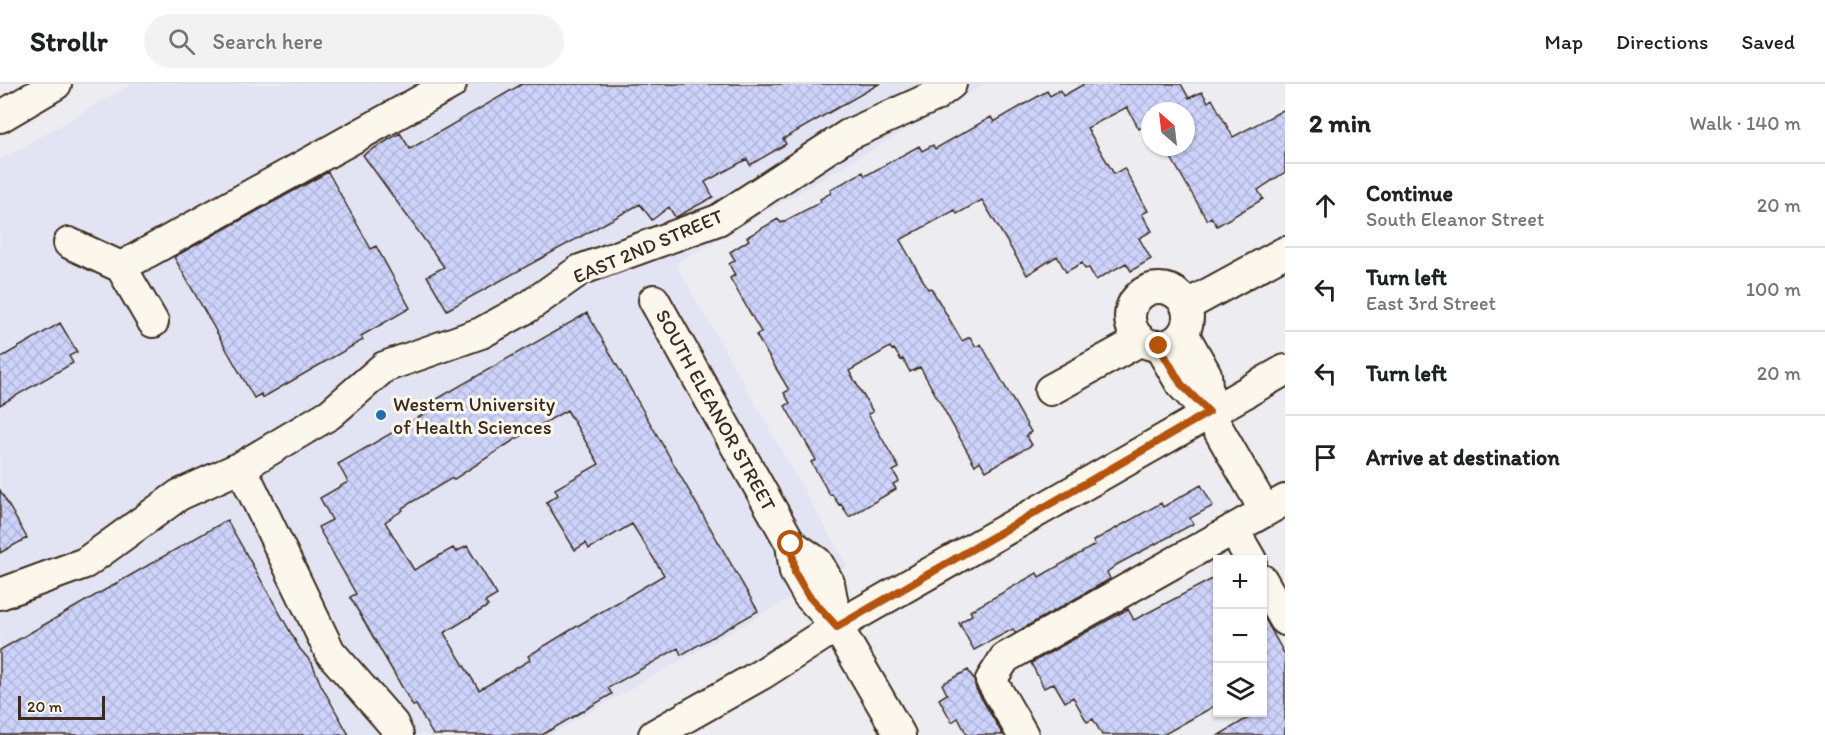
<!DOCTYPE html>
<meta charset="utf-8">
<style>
body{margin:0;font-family:Itim,sans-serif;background:#f2f2f2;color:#202124}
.controls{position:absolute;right:18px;bottom:18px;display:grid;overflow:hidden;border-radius:0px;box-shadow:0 2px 4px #0004}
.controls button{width:54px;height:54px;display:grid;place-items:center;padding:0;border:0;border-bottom:2px solid #e0e0e0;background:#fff;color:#202124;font:30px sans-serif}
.compass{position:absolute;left:1141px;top:18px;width:54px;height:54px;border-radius:50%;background:#fff;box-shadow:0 2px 4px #0004;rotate:332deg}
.scale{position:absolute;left:18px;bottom:15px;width:87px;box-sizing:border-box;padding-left:6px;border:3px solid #3b2a1e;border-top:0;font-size:16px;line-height:21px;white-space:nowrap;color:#3b2a1e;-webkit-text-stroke:4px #fbf7ec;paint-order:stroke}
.stop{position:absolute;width:18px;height:18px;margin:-14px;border:4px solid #b45309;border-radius:50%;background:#fff}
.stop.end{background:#b45309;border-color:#fff;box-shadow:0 2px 6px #0008}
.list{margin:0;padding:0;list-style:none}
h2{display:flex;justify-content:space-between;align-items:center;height:78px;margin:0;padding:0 24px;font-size:26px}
h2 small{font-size:20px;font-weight:400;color:#757577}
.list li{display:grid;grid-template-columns:39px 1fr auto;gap:18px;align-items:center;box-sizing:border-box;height:84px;padding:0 24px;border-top:2px solid #e0e0e0}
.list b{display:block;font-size:22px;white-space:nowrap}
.list p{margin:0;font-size:20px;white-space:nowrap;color:#757577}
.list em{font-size:20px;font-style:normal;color:#757577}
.icon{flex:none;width:33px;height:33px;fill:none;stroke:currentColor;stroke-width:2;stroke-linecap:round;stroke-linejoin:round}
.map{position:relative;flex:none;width:1285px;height:651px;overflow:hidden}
header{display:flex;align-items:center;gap:36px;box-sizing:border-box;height:84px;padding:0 30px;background:#fff;border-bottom:2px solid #e0e0e0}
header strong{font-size:28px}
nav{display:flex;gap:33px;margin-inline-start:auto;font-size:21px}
.search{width:420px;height:54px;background:#f2f2f2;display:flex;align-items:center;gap:15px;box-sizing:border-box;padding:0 21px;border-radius:33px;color:#757577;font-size:22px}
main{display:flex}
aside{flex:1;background:#fff}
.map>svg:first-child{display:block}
</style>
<header>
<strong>Strollr</strong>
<div class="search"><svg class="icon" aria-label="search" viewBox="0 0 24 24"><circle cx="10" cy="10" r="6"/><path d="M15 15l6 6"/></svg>Search here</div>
<nav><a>Map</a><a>Directions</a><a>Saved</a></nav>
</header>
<main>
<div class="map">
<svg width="1285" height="651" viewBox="0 0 1285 651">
<defs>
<pattern id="building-cross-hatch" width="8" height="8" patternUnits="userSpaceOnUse" patternTransform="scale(1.5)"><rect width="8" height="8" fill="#cdd3fb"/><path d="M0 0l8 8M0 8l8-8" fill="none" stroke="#b1b5d7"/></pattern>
</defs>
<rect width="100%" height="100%" fill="#edecf0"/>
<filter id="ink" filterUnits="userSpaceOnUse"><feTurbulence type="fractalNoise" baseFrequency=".0167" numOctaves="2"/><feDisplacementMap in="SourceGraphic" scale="12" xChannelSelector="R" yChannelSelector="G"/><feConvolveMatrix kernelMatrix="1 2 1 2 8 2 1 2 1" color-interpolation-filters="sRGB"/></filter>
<g filter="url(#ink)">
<path fill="#e3e4f3" d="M 132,0 L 985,0 L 676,180 L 847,482 L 550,651 L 0,651 L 0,76 Z"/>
<path fill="url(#building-cross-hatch)" stroke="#3b2a1e" stroke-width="1.5" fill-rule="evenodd" d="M 522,0 L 879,0 L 783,55 L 786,60 L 750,81 L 747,75 L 705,98 L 713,113 L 678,132 L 675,133 L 669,123 L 652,136 L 640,120 L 447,226 L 427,192 L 444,183 L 363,71 L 400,49 L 410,65 Z
M 1084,0 L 1181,0 L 1189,14 L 1202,8 L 1208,18 L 1212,15 L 1233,53 L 1285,25 L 1285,88 L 1258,106 L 1263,115 L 1217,142 L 1211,133 L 1207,136 L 1165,63 L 1186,63 L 1186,27 L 1150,27 L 1150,39 L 1139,45 L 1127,23 L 1087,44 L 1114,90 L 1124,84 L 1148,127 L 1142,130 L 1152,147 L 1139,154 L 1151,175 L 1131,187 L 1126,179 L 1096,196 L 1089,184 L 1085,185 L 1082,179 L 1066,188 L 1057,172 L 1027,191 L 982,116 L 957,130 L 955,126 L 900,156 L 928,205 L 931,204 L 962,257 L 970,253 L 976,263 L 981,260 L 1031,348 L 1026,351 L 1032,361 L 986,387 L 980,377 L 975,381 L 920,283 L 910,288 L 903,275 L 901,276 L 894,265 L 892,266 L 890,263 L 849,287 L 873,328 L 868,330 L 899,384 L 893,387 L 899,397 L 893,400 L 896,405 L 849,433 L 841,420 L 839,421 L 832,410 L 830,411 L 811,378 L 816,376 L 785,322 L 790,319 L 784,309 L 789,306 L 756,251 L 761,248 L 730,194 L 735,191 L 729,180 L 735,176 L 730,168 L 749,156 L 747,153 L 778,135 L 781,139 L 821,118 L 820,115 L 831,109 L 830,106 L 863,88 L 865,92 L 919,62 L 922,67 L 933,61 L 935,65 L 991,33 L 994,38 L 1047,7 L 1050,12 L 1060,6 L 1063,12 Z
M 328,88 L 371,165 L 376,162 L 410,224 L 361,252 L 363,256 L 262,314 L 261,310 L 254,314 L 174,173 Z
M 587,229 L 758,527 L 681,571 L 678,564 L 608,604 L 612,610 L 542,651 L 433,651 L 416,621 L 413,622 L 350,513 L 356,510 L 318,443 L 332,436 L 320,414 L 348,398 L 338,380 L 433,325 L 430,319 ZM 567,326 L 599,380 L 555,405 L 558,411 L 546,418 L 575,466 L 586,459 L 589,465 L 632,440 L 664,491 L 569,547 L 528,572 L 530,576 L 479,606 L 444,549 L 488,522 L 485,518 L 497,511 L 467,462 L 456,468 L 453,464 L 414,486 L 385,438 L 403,426 L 402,424 L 452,394 L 453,396 L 514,356 Z
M 60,239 L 77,268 L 69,272 L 73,279 L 0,321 L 0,274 Z
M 1201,401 L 1213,422 L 1190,434 L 1193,440 L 1118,480 L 1107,488 L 1110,495 L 1015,549 L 1013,545 L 974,566 L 959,539 L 972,531 L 970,527 L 1037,489 L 1039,493 L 1095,461 L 1093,457 L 1161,419 L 1163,423 Z
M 0,406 L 27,454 L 0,469 Z
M 227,436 L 300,565 L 312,579 L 321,601 L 349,651 L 0,651 L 0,566 Z
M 1218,492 L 1218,620 L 1163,651 L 1102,651 L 1093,635 L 1087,638 L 1073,613 L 1065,618 L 1054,599 L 1044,604 L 1031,579 L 1128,525 L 1134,536 Z
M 1263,531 L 1285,571 L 1285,651 L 1219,651 L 1258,628 L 1263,628 Z
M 968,586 L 974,596 L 976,605 L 1003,651 L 967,651 L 958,634 L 952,638 L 939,615 L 947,610 L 942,600 Z"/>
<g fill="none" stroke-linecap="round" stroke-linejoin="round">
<defs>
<path id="minor" d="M 0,33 L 56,0
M 69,159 L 121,183 L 153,238
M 121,183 L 451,0
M1130 233a29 29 0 1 1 58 0a29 29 0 1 1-58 0Z
M 654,216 L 791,460 L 795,488 L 808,511 L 837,542 L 900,651
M 1186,222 L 1285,168
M 1183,249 L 1206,290 L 1209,329
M 1159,262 L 1181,300 L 1209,329 L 1265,427
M 1050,306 L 1141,256
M 241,383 L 330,568 L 393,640 L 398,651
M 1233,445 L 1251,476
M 791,460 L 817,478 L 829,499 L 837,542
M 1262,496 L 1285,536
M 0,510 L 85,479 L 179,411 L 241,383 L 330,330 L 384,283 L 481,249 L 528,223 L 580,186 L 718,136 L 848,51 L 935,12 L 951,0
M 654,651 L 762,590 L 837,542 L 1285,286
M 1023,651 L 991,596 L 1005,574 L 1285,416"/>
</defs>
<use href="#minor" stroke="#3b2a1e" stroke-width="34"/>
<use href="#minor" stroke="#fbf7ec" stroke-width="30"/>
</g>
</g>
<g fill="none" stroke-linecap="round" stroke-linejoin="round" filter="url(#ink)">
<path stroke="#b45309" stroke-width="8" d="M 791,460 L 795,489 L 808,511 L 837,543 L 1209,328 L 1181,300 L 1159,262"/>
</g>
<circle fill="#1f6fb2" stroke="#fbf7ec" stroke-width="2" cx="381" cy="331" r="6"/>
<g text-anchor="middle" stroke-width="6" stroke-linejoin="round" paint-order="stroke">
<g font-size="20" fill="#3b2a1e" stroke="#fbf7ec">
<text transform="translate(648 162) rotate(-23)" y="7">EAST 2ND STREET</text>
<text transform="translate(716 326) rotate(61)" y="7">SOUTH ELEANOR STREET</text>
</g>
<g font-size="20" fill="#3b2a1e" stroke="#fbf7ec" text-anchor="start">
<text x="393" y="327">Western University<tspan x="393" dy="23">of Health Sciences</tspan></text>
</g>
</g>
</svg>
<div class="controls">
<button>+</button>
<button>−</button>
<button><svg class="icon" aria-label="layers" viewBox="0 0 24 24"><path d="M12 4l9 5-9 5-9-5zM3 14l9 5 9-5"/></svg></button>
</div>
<svg class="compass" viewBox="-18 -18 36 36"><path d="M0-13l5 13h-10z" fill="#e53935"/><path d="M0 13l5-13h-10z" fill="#757577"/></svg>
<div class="scale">20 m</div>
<div class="stop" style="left:791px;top:460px"></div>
<div class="stop end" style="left:1159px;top:262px"></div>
</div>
<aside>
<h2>2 min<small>Walk · 140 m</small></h2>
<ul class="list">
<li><svg class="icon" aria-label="ahead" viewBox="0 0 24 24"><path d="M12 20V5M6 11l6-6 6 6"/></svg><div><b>Continue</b><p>South Eleanor Street</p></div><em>20 m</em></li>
<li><svg class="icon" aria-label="left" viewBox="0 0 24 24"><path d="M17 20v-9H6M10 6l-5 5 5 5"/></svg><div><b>Turn left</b><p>East 3rd Street</p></div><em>100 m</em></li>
<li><svg class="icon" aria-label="left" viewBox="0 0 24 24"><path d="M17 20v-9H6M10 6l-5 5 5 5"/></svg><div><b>Turn left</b></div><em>20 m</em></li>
<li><svg class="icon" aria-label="arrive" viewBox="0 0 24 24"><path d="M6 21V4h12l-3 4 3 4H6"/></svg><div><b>Arrive at destination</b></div></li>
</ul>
</aside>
</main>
